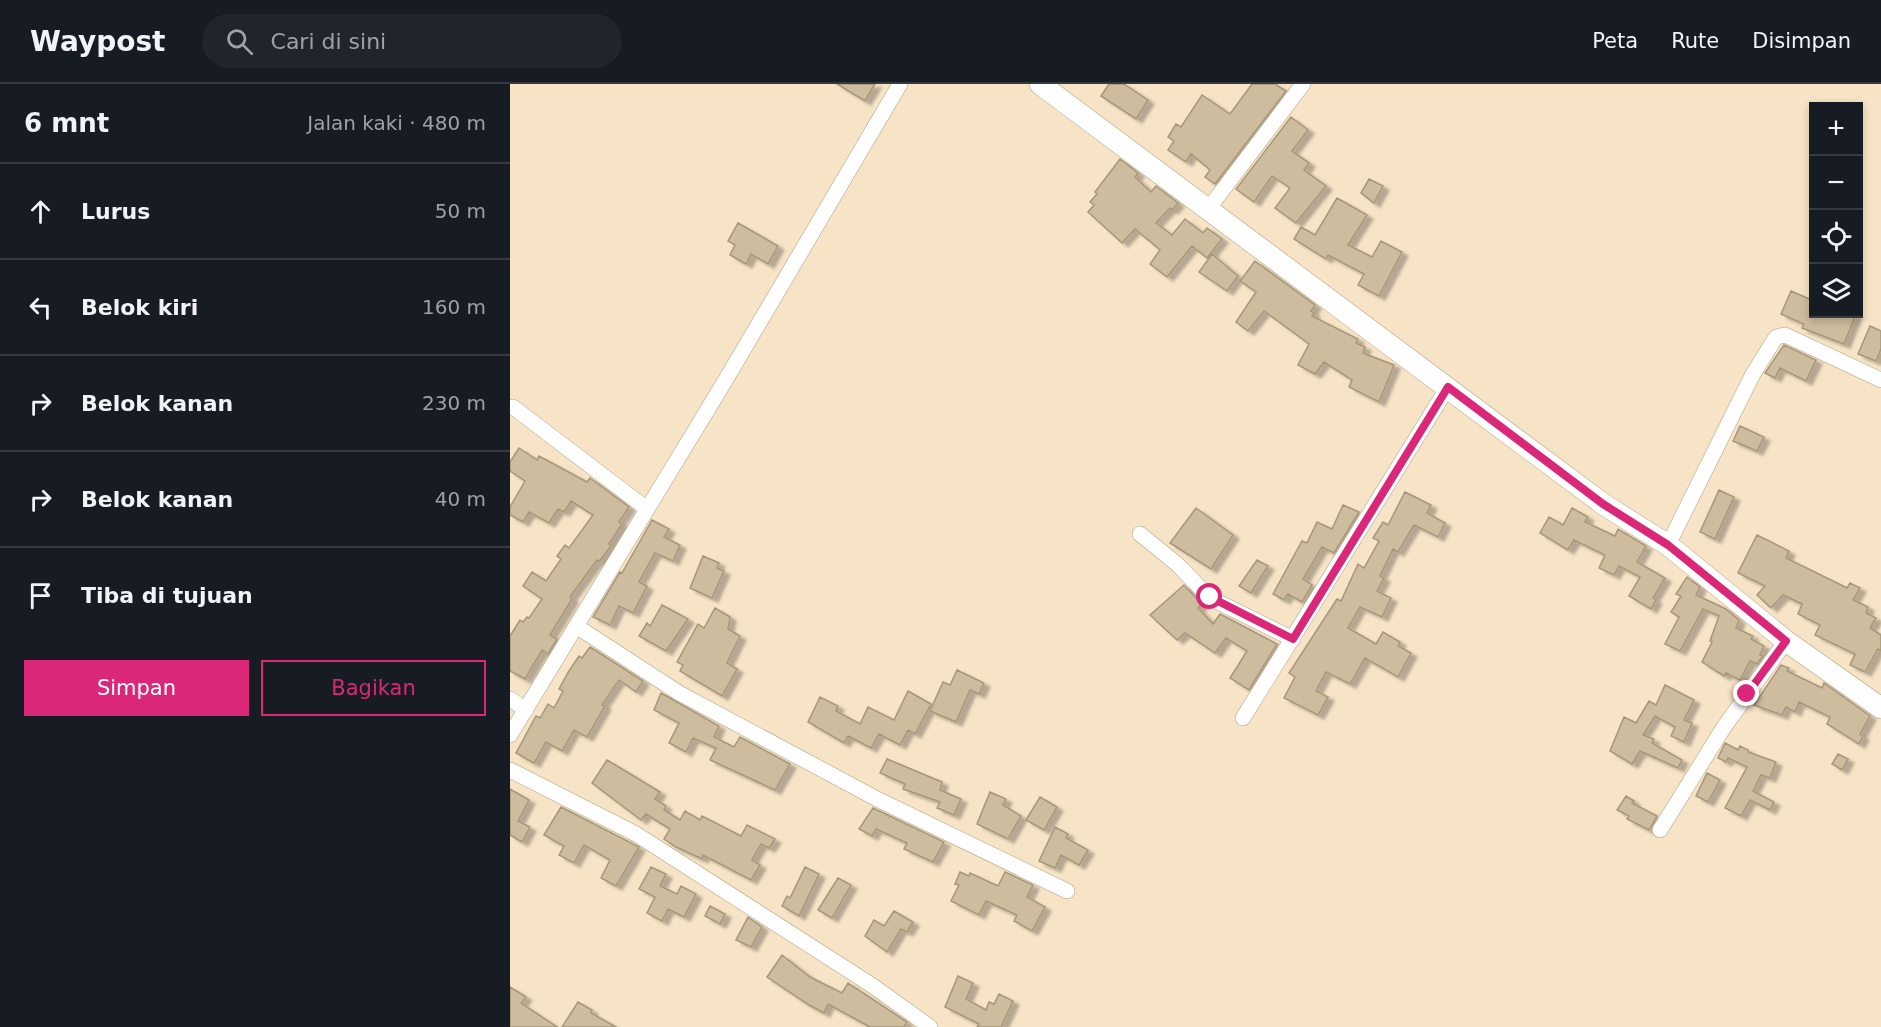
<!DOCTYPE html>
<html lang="id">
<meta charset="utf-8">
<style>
body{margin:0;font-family:"DejaVu Sans",sans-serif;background:#20242c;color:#f1f3f6}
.controls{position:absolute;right:18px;top:18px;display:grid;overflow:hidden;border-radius:0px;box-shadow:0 3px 9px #0003}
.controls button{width:54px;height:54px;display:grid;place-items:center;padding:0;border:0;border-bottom:2px solid #363941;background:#171b24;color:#f1f3f6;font:30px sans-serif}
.stop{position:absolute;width:18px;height:18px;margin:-14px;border:4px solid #db2777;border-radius:50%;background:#fff}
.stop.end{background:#db2777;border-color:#fff;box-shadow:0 2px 6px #0008}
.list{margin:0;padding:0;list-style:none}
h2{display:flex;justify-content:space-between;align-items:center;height:78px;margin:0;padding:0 24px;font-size:26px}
h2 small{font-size:20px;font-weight:400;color:#9ea1a6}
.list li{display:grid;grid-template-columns:39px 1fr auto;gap:18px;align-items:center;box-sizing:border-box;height:96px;padding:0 24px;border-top:2px solid #363941}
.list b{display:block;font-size:22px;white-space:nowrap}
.list em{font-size:20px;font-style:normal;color:#9ea1a6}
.actions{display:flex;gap:12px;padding:18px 24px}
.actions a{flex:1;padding:14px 0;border:2px solid #db2777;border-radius:0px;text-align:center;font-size:21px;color:#db2777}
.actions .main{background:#db2777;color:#fff}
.icon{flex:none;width:33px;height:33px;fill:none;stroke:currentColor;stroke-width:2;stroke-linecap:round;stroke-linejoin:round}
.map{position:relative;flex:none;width:1371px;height:943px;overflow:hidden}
header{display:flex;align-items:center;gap:36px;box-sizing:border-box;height:84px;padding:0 30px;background:#171b24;border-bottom:2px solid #363941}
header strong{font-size:28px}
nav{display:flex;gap:33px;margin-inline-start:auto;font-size:21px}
.search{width:420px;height:54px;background:#20242c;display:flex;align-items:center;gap:15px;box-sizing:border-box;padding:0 21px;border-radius:33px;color:#9ea1a6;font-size:22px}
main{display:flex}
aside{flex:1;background:#171b24}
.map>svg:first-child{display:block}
</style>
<header>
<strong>Waypost</strong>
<div class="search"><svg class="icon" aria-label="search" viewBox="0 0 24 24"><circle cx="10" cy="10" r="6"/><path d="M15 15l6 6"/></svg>Cari di sini</div>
<nav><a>Peta</a><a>Rute</a><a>Disimpan</a></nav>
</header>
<main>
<aside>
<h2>6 mnt<small>Jalan kaki · 480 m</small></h2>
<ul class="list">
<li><svg class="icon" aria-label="ahead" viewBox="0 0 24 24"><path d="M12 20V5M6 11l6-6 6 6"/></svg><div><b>Lurus</b></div><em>50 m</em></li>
<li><svg class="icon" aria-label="left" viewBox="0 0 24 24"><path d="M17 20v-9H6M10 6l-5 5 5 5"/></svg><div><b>Belok kiri</b></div><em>160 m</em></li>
<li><svg class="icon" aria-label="right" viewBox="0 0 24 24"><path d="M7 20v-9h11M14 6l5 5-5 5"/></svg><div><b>Belok kanan</b></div><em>230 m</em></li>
<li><svg class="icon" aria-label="right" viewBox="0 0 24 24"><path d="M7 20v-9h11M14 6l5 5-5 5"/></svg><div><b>Belok kanan</b></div><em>40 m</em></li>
<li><svg class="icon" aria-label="arrive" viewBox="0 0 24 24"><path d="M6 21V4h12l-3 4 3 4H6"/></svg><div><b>Tiba di tujuan</b></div></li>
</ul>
<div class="actions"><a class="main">Simpan</a><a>Bagikan</a></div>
</aside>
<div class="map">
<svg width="1371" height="943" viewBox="0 0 1371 943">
<defs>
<filter id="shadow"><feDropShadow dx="6" dy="4" stdDeviation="1.5" flood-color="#0004"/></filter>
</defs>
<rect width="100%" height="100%" fill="#f7e4c6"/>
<path fill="#cebc9e" stroke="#a79679" stroke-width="1.5" filter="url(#shadow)" d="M 327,0 L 365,0 L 355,17 Z
M 599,0 L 614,0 L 638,16 L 626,35 L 591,12 Z
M 742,0 L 765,0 L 776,7 L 705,100 L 695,93 L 700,86 L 681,70 L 676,78 L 658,66 L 664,57 L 658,53 L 666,40 L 671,43 L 692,11 L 720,30 Z
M 781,33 L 798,46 L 782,67 L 799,79 L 794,86 L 816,102 L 786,139 L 765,124 L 780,104 L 762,92 L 744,118 L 726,105 Z
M 610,75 L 628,89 L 625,93 L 641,108 L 646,102 L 668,119 L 662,126 L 660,124 L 646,139 L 662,151 L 675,135 L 693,149 L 697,144 L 712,155 L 697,174 L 682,162 L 657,193 L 640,180 L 650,166 L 625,145 L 612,159 L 578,128 L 584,121 L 580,118 L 587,110 L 585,108 Z
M 859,95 L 873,102 L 864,119 L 851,109 Z
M 827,114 L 857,131 L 838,161 L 862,173 L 871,157 L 892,168 L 869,212 L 848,201 L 854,190 L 818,171 L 816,175 L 784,155 L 791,143 L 805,151 Z
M 228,139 L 268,162 L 258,180 L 241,170 L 236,180 L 220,171 L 225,161 L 218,157 Z
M 702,170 L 728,192 L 717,207 L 689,188 Z
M 745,177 L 805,221 L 801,227 L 804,229 L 802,232 L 848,255 L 846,259 L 855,263 L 853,269 L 884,281 L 869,318 L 839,303 L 842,296 L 814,278 L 805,290 L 788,281 L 799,260 L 754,227 L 738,247 L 726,238 L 746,208 L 730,197 Z
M 1281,207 L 1304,217 L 1304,230 L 1346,230 L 1334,260 L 1292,244 L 1294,240 L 1271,230 Z
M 1360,242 L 1371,247 L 1371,265 L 1366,277 L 1348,270 Z
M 1274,261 L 1306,276 L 1296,297 L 1270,284 L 1265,294 L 1255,289 Z
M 1230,342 L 1254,353 L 1247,367 L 1223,357 Z
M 9,364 L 27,376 L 29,372 L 77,398 L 80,394 L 119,423 L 109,438 L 112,440 L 99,460 L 101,462 L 89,478 L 87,476 L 60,513 L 62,515 L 40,551 L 47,555 L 38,570 L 32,566 L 15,595 L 0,587 L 0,552 L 10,536 L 13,538 L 17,533 L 19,534 L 32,515 L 13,502 L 22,488 L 36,497 L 51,475 L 47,472 L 55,461 L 59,464 L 83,431 L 61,417 L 54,428 L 48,425 L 39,439 L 19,428 L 13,438 L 0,431 L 0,423 L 15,397 L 0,387 L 0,378 Z
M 1209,406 L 1224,413 L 1205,455 L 1190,448 Z
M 895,408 L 921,421 L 917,429 L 935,439 L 928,453 L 904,441 L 888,468 L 883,465 L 870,492 L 874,494 L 867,507 L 881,514 L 872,533 L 850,523 L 838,544 L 866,560 L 873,548 L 890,558 L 888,562 L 901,569 L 888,593 L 855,574 L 840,600 L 816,588 L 806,607 L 818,613 L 808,631 L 774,614 L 785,593 L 779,589 L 827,515 L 831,517 L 848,480 L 854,484 L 869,457 L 863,454 L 873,438 L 878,441 Z
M 833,421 L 849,428 L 824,469 L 812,463 L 793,495 L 802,501 L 792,518 L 778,510 L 774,516 L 763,510 L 792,457 L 797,459 L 807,438 L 822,445 Z
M 686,424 L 723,451 L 701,485 L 660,459 Z
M 1062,424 L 1078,433 L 1075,438 L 1105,452 L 1108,445 L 1136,462 L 1127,478 L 1155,494 L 1143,514 L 1146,516 L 1141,525 L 1119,512 L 1130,493 L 1109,482 L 1104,491 L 1089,484 L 1095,471 L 1064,456 L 1058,466 L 1030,449 L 1039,433 L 1053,441 Z
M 142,436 L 159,445 L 154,453 L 170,461 L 163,477 L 145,469 L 129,498 L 137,502 L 123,529 L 109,522 L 100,541 L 83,533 L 110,488 L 112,489 Z
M 1247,451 L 1279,467 L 1276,474 L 1337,504 L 1340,499 L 1350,504 L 1343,516 L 1358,523 L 1356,529 L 1366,534 L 1360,544 L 1371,551 L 1371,567 L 1368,565 L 1355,588 L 1340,581 L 1345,570 L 1305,551 L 1310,541 L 1288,530 L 1292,520 L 1273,511 L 1261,524 L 1247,511 L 1255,502 L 1228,489 Z
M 193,472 L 209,479 L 207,484 L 214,487 L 202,514 L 180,504 Z
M 747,476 L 758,482 L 741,509 L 729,502 Z
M 1177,493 L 1190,503 L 1186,511 L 1216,525 L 1229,536 L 1226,544 L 1243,552 L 1241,555 L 1254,562 L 1250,571 L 1253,572 L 1247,580 L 1240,577 L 1230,596 L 1216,589 L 1214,592 L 1192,578 L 1202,558 L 1200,557 L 1209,532 L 1193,525 L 1170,567 L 1155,560 L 1169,533 L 1161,528 L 1171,512 L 1166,510 Z
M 674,501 L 692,520 L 688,524 L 703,540 L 710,530 L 767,560 L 739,606 L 720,594 L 737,567 L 716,554 L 705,569 L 675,549 L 667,556 L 640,531 Z
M 152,521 L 178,535 L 156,567 L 129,552 L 137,539 L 140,542 Z
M 205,524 L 220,533 L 218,545 L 230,552 L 217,579 L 227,585 L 212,612 L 170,587 L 173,581 L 167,578 L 188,540 L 194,544 Z
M 80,563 L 133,597 L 126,608 L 109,596 L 92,621 L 95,622 L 77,653 L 64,646 L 52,667 L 36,658 L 24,679 L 6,669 L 26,632 L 30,634 L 38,620 L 44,624 L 53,607 L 49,605 L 59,587 L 69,572 L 72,574 Z
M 1271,581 L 1279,584 L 1277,587 L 1312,604 L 1314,599 L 1360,632 L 1350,650 L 1353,652 L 1349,660 L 1317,640 L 1320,633 L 1289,618 L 1285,628 L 1276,623 L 1272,631 L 1244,621 Z
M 447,586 L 474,599 L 469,610 L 460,606 L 446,638 L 420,627 L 433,598 L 440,601 Z
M 1155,601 L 1184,616 L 1174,636 L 1182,639 L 1174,658 L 1161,652 L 1165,643 L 1145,632 L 1133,651 L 1144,655 L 1142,659 L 1172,676 L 1168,684 L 1130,667 L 1122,680 L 1100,667 L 1114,633 L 1126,639 L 1139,617 L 1146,621 Z
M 398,607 L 421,620 L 405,650 L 398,646 L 390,661 L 369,650 L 361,664 L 338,652 L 334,659 L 298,638 L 310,613 L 328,622 L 326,627 L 350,640 L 358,623 L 384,636 Z
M 151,609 L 209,642 L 204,653 L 224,663 L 230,653 L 280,680 L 265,706 L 200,676 L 206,664 L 183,654 L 176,668 L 159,659 L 169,639 L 144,626 Z
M 1215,659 L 1228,666 L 1230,662 L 1238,666 L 1238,668 L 1266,678 L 1260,694 L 1251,691 L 1243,707 L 1264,718 L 1260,726 L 1240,716 L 1231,732 L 1215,724 L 1237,683 L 1218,674 L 1216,678 L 1208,674 Z
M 1328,670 L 1338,675 L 1332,686 L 1322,680 Z
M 377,675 L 432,698 L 430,706 L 451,715 L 444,731 L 427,724 L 430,718 L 393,705 L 395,700 L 370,689 Z
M 97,676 L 150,708 L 145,715 L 156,722 L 154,726 L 170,736 L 175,727 L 190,736 L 192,732 L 231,752 L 237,741 L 265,755 L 259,764 L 251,760 L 242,776 L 250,781 L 241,796 L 193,771 L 192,775 L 166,763 L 154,755 L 160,745 L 136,730 L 131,736 L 82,699 Z
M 1197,689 L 1210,696 L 1198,718 L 1186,712 Z
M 0,705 L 19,716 L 8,737 L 20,743 L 12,758 L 0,751 Z
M 480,708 L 496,715 L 493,721 L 511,732 L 498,755 L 467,740 Z
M 1116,712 L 1124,717 L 1122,719 L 1147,732 L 1139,746 L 1117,735 L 1119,732 L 1107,726 Z
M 530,713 L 547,723 L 534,746 L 516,736 Z
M 51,723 L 129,763 L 106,802 L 91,794 L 100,776 L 74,761 L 64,779 L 49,771 L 54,762 L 34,751 Z
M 363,724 L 434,758 L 423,778 L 394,765 L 397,759 L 366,745 L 362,752 L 349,745 Z
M 545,743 L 558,750 L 556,754 L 578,766 L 569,781 L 551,771 L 545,784 L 529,777 Z
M 141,783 L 156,790 L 150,802 L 167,810 L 171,802 L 186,810 L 174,833 L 158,825 L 152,837 L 137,829 L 145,813 L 129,805 Z
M 295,783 L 309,790 L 289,832 L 272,822 L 277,812 L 280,814 Z
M 450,788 L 459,792 L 460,789 L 488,802 L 495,788 L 523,801 L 517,813 L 535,823 L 522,847 L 504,837 L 507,831 L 476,817 L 469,831 L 441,817 L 449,801 L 445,800 Z
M 328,794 L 341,801 L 322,834 L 308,826 Z
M 200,822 L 215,830 L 210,840 L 195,832 Z
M 384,827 L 403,838 L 397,848 L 391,845 L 377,868 L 355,852 L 364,836 L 374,842 Z
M 238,833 L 252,843 L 241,863 L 226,856 Z
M 272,871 L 300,893 L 332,909 L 338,899 L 397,938 L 394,943 L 360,943 L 318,920 L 314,929 L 299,921 L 257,893 Z
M 448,892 L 463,899 L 456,915 L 476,926 L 479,918 L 484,920 L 489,910 L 503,917 L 491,943 L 467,943 L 469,940 L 435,923 Z
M 0,903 L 16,913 L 11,919 L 47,943 L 0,943 Z
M 68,918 L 82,926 L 81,929 L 106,943 L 52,943 Z"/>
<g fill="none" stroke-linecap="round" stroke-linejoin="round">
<defs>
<path id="minor" d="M 699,124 L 793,0
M 3,323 L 137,425
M 630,450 L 667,480 L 700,514 L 783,555
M 1158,461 L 1243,290 L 1266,253 L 1275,251 L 1286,256 L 1371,296
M 66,542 L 169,609 L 367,715 L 557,807
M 0,615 L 16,626
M 733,634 L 938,303
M 0,651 L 215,297 L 390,0
M 0,686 L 126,750 L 363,902 L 420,943
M 1150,746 L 1214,643 L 1276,557"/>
<path id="secondary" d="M 530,0 L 1093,420 L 1158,461 L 1276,557 L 1371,624"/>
</defs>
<use href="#minor" stroke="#b19f82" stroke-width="16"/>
<use href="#secondary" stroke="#b19f82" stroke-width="22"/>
<use href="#minor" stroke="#fff" stroke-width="15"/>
<use href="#secondary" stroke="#fff" stroke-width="21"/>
</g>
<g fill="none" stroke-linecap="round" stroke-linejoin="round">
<path stroke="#db2777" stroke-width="8" d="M 700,513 L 783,555 L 938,303 L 1093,420 L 1158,461 L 1276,557 L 1237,610"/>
</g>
</svg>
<div class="controls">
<button>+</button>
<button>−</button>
<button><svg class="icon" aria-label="locate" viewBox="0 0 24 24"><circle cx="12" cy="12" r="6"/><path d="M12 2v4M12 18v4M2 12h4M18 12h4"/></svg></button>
<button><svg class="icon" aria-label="layers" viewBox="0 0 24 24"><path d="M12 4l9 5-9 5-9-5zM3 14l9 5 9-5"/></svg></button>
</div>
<div class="stop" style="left:700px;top:513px"></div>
<div class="stop end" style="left:1237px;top:610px"></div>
</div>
</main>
